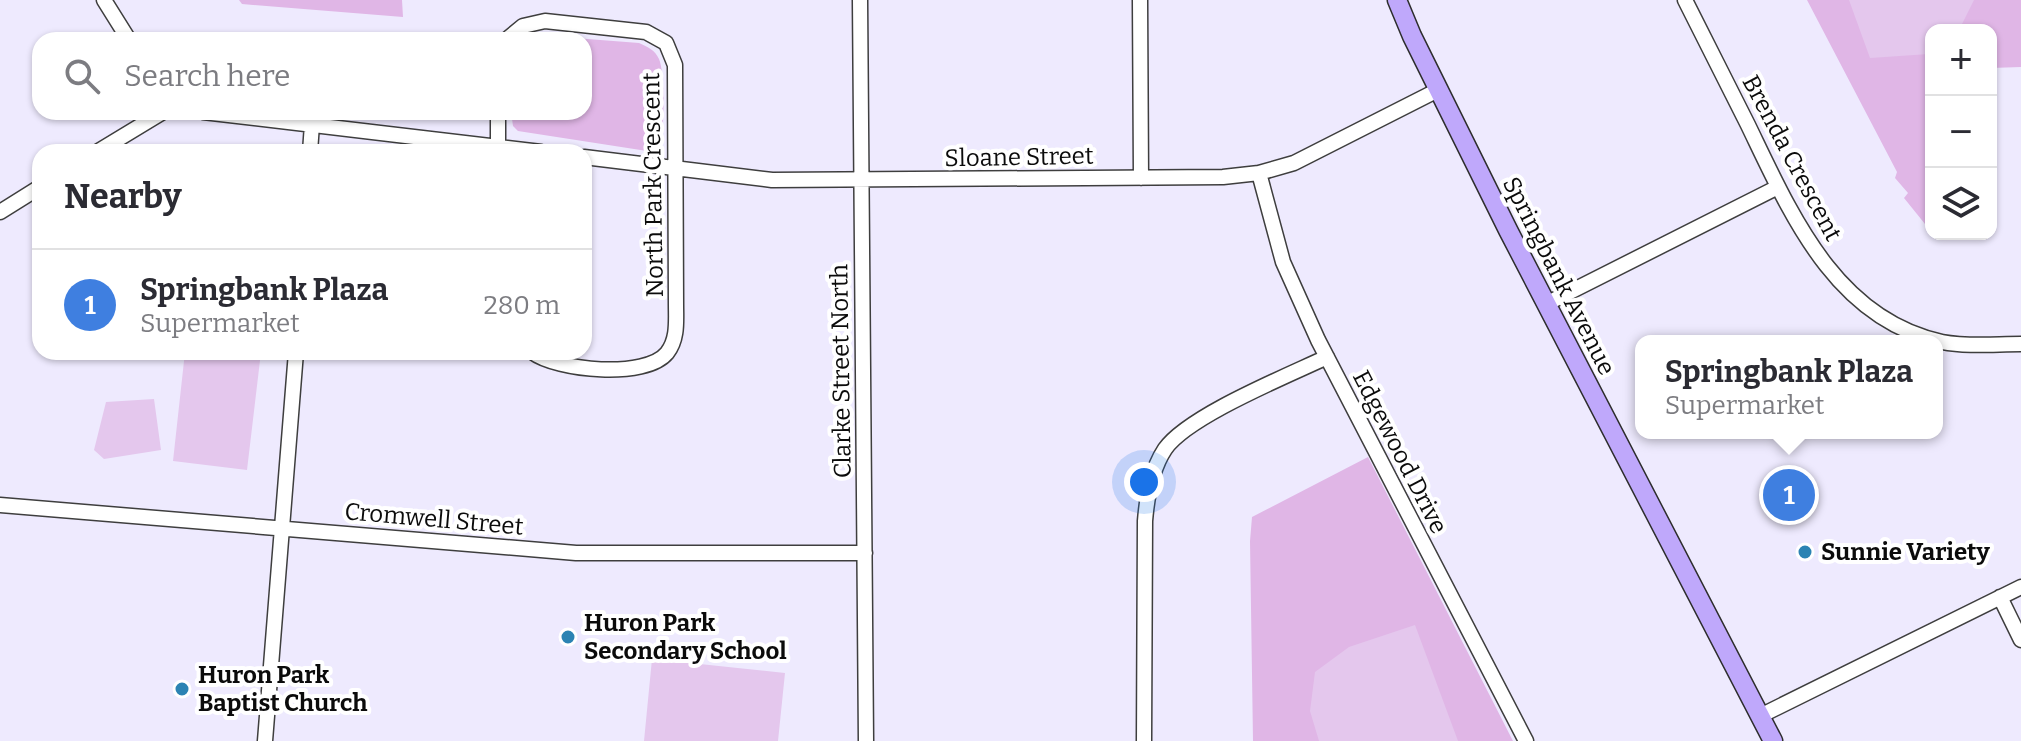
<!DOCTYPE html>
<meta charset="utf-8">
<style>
body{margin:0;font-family:Bitter,serif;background:#f2f2f3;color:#2b2b33}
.controls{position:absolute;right:24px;top:24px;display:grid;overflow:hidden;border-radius:16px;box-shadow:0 2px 6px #0004}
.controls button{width:72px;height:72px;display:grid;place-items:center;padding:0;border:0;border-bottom:2px solid #e1e1e2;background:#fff;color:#2b2b33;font:40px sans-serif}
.you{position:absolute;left:1144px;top:482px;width:28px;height:28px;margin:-20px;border:6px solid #fff;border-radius:50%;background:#1a73e8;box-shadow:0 0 0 12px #1a73e833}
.badge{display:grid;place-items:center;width:52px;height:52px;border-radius:50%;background:#2b83b3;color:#fff;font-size:26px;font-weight:700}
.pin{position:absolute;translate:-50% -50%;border:4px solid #fff;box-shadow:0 2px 8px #0006}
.popup{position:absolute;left:1635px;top:335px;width:308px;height:104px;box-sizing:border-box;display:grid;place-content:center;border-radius:16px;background:#fff;filter:drop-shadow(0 2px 6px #0005);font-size:26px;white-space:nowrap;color:#7c7c81}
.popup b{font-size:30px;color:#2b2b33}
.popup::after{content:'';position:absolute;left:50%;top:100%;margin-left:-16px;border:16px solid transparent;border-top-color:#fff}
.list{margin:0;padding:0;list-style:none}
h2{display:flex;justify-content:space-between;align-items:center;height:104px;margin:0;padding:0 32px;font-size:34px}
h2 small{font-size:26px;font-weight:400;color:#7c7c81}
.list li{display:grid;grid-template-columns:52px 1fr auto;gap:24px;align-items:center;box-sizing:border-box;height:112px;padding:0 32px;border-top:2px solid #e1e1e2}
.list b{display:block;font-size:30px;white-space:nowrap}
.list p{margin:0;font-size:26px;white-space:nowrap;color:#7c7c81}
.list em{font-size:26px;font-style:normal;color:#7c7c81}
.icon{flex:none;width:44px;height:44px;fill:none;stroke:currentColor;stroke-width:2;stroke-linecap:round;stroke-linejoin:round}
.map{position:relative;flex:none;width:2021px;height:741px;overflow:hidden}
.search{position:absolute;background:#fff;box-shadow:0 2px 6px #0004;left:32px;top:32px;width:560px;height:88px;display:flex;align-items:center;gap:20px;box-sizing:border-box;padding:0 28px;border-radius:24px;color:#7c7c81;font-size:30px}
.panel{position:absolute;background:#fff;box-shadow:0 2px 6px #0004;left:32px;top:144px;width:560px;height:216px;border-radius:24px}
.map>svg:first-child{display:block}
</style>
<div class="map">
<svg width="2021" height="741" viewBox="0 0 2021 741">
<rect width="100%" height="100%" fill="#eeeafe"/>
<path fill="#e0b6e6" d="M 239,0 L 402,0 L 403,17 L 242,4 Z
M 1807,0 L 2021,0 L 2021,67 L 1991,68 L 1991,30 L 1931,30 L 1931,226 L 1925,224 L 1904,198 L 1908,193 L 1895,178 L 1897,172 Z
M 536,35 L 639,43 C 648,47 655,50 659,59 C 665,72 665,132 659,144 L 647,151 L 518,131 L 513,126 L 511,112 L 584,112 L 584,40 L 523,40 Z
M 1368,457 L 1513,741 L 1253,741 L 1250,541 L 1252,517 Z"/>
<path fill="#e4c7ed" d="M 1849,0 L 1974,0 L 1959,30 L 1931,30 L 1931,52 L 1929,54 L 1870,58 Z
M 185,352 L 261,352 L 247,470 L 173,461 Z
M 154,399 L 161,450 L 104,459 L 94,450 L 106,402 Z
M 1415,625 L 1458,741 L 1319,741 L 1310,711 L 1315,672 L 1349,647 Z
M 652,659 L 785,673 L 778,741 L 644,741 Z"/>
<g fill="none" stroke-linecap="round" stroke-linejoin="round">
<defs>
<path id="street" d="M 104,0 L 129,40
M 860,0 L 866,741
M 1140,0 L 1141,178
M 1685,0 C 1706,42 1727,83 1748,125 C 1791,214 1835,319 1942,342 C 1968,347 1995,344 2021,344
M 506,40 L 523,26 L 545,21 L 646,32 L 666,43 L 675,65 L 676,305 C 676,321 678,339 667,353 C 646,379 557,371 532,352
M 203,112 L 541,152
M 498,112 L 498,152
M 97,152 L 163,112
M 310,152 L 312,124
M 584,157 L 772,180 L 1223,177 L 1259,173 L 1294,163 L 1438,90
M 1259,173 L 1283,262 L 1318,340 L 1526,741
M 0,212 L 40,187
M 1546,304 L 1778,187
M 0,505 L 576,553 L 865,553
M 2000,597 L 2021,640
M 1760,716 L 2021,587
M 265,741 L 296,352
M 1144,741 L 1145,521 C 1147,497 1151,470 1165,449 C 1188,416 1287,376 1327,357"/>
<path id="secondary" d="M 1397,0 L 1412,36 L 1508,230 L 1773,741"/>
</defs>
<use href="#street" stroke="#3e3e3e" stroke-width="17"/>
<use href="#secondary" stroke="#2d2d2d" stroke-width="21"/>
<use href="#street" stroke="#fff" stroke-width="14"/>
<use href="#secondary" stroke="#bfa8fb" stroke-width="18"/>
</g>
<g fill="#2b83b3" stroke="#fff" stroke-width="3">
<circle cx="1805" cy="552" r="8"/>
<circle cx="568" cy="637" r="8"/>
<circle cx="182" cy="689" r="8"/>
</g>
<g text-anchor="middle" stroke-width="8" stroke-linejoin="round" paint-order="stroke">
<g font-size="24" fill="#0b0b0b" stroke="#fff">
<text transform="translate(1019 157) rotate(-1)" y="8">Sloane Street</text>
<text transform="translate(1792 158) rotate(62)" y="8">Brenda Crescent</text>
<text transform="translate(653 185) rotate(-91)" y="8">North Park Crescent</text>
<text transform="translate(1559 276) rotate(63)" y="8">Springbank Avenue</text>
<text transform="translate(841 371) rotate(-91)" y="8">Clarke Street North</text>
<text transform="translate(1400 452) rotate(63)" y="8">Edgewood Drive</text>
<text transform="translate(434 519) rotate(5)" y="8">Cromwell Street</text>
</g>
<g font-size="24" font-weight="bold" fill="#0b0b0b" stroke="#fff" text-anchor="start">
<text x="1821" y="560">Sunnie Variety</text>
<text x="584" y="631">Huron Park<tspan x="584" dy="28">Secondary School</tspan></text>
<text x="198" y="683">Huron Park<tspan x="198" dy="28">Baptist Church</tspan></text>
</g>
</g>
</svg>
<div class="controls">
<button>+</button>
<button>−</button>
<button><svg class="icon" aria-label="layers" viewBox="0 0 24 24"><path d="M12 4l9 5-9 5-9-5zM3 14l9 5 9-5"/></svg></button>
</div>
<div class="you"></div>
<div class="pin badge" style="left:1789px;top:495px;background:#3f7fe0">1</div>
<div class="popup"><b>Springbank Plaza</b>Supermarket</div>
<div class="search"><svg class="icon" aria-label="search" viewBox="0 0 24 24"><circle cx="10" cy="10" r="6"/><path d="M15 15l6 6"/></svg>Search here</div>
<section class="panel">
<h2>Nearby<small></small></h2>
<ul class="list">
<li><span class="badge" style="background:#3f7fe0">1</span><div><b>Springbank Plaza</b><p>Supermarket</p></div><em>280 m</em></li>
</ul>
</section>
</div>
